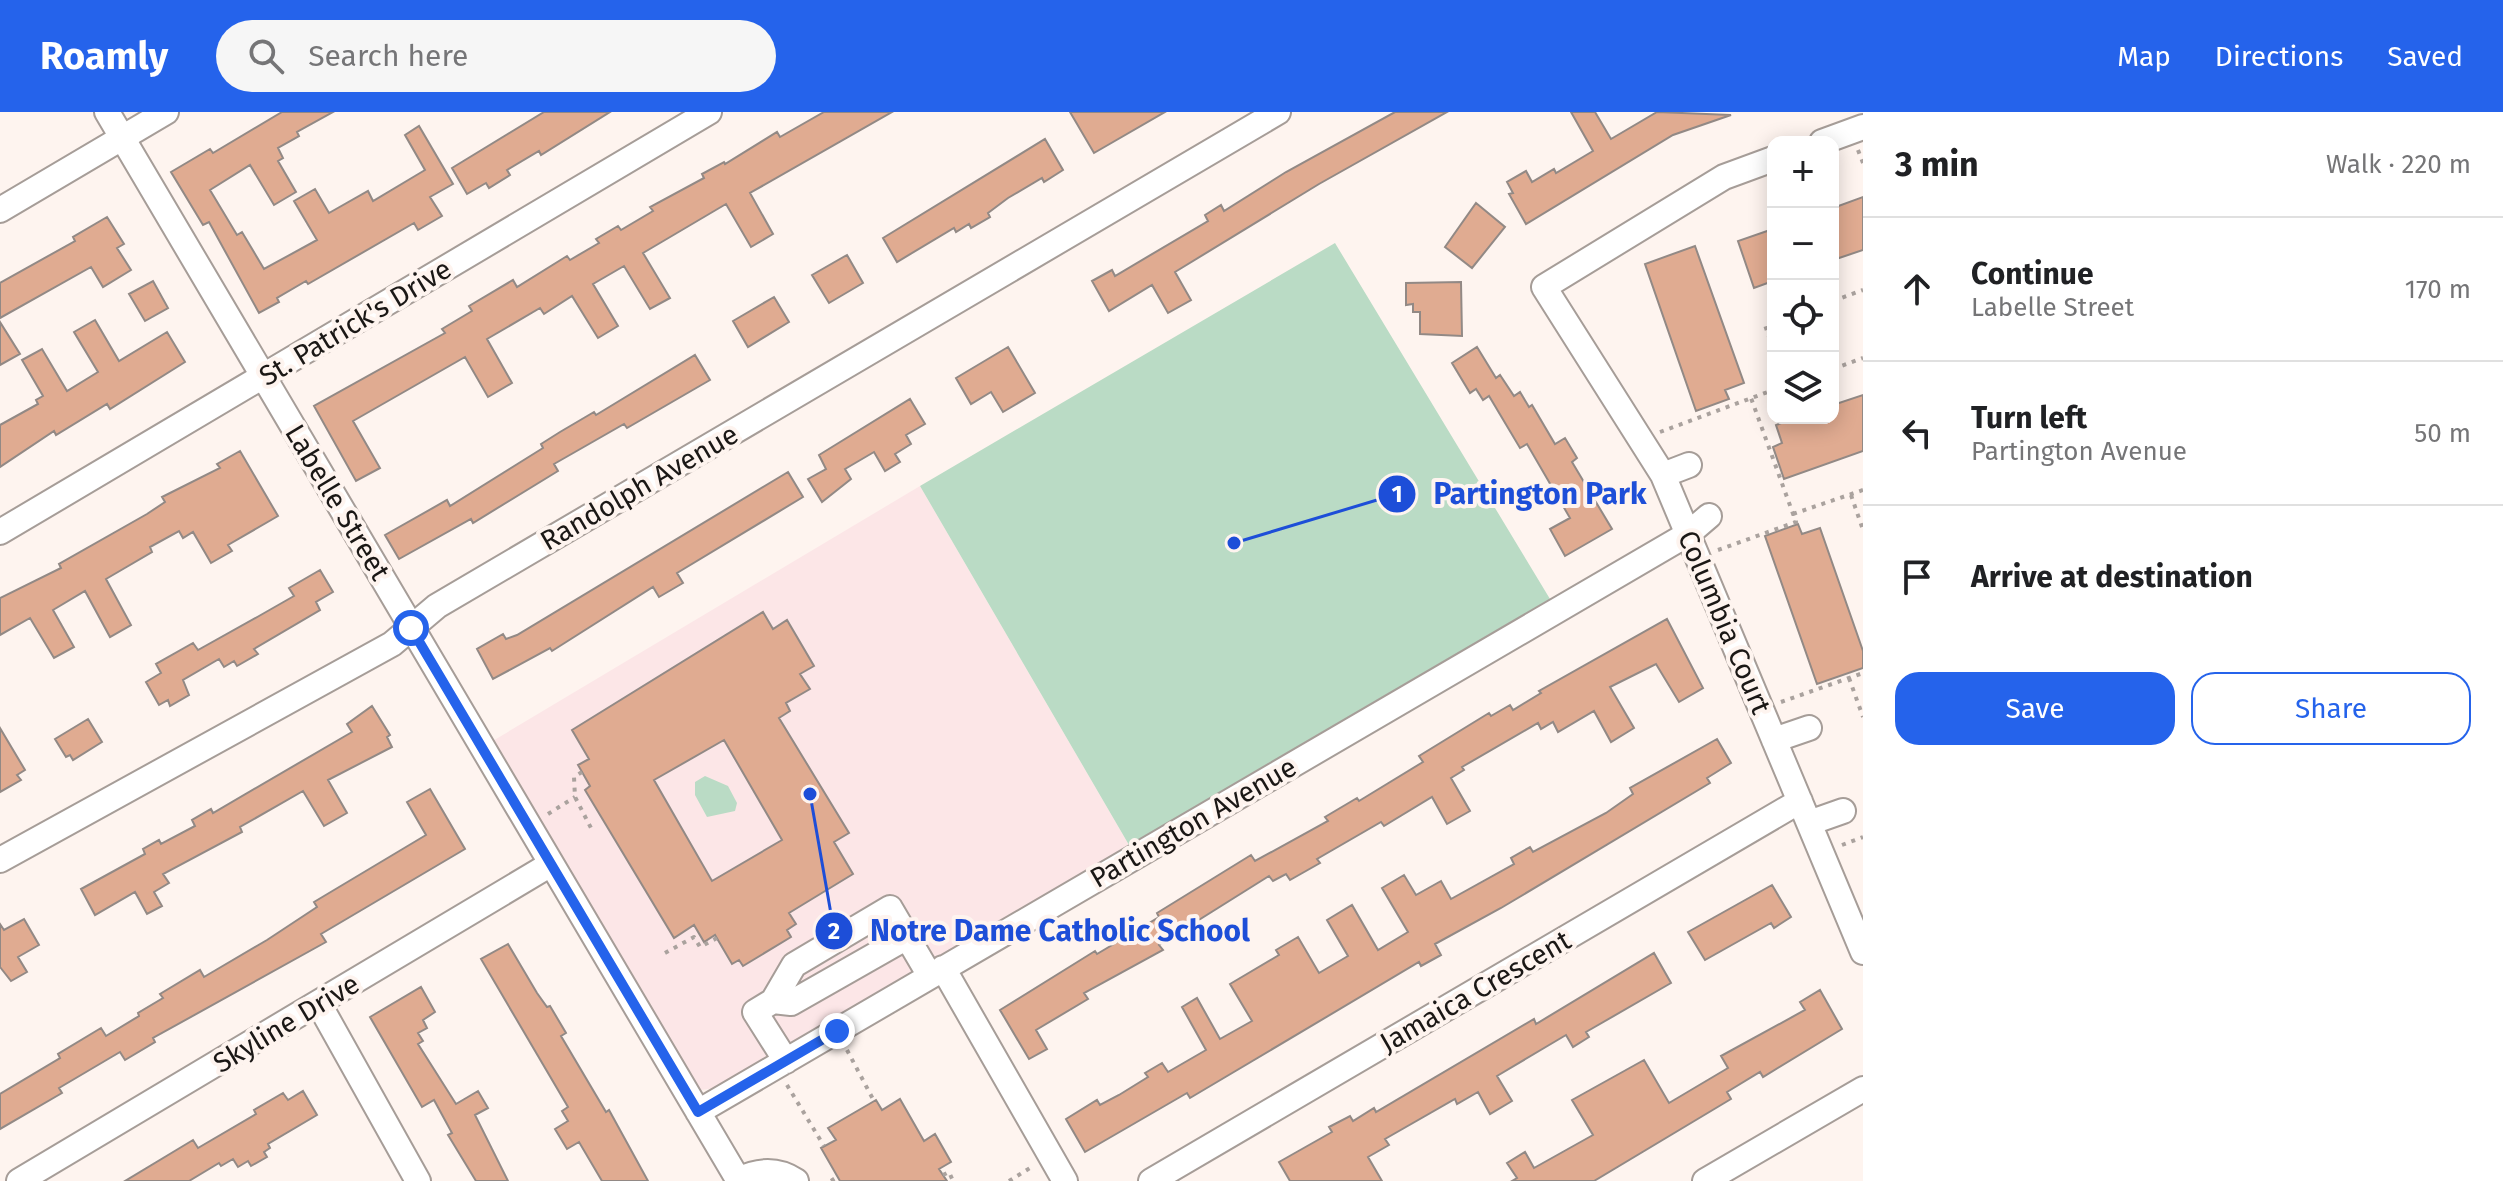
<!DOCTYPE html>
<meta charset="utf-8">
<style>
body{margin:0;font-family:"Fira Sans",sans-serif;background:#f6f6f6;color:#202124}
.controls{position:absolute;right:24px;top:24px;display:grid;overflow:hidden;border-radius:16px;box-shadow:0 4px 20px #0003}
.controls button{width:72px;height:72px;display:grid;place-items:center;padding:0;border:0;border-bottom:2px solid #e0e0e0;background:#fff;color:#202124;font:40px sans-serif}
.stop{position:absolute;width:24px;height:24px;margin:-18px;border:6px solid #2563eb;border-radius:50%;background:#fff}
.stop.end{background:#2563eb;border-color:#fff;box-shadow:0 2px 8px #0008}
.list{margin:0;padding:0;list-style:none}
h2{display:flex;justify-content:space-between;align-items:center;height:104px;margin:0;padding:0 32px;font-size:34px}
h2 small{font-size:26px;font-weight:400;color:#757577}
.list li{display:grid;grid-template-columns:52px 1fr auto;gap:24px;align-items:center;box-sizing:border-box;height:144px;padding:0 32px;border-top:2px solid #e0e0e0}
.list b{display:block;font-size:30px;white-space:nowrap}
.list p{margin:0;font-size:26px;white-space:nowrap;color:#757577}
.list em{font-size:26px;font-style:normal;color:#757577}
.actions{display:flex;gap:16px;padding:24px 32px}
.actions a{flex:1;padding:18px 0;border:2px solid #2563eb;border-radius:24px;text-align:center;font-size:28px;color:#2563eb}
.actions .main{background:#2563eb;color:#fff}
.icon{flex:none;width:44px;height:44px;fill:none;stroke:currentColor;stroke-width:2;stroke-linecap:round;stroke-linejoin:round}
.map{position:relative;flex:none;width:1863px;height:1069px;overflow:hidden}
header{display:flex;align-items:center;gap:48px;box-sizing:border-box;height:112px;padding:0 40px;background:#2563eb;color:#fff}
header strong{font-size:38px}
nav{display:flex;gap:44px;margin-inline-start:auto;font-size:28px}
.search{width:560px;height:72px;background:#f6f6f6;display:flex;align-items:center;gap:20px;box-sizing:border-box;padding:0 28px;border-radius:44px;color:#757577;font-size:30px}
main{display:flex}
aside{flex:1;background:#fff}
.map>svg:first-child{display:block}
</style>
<header>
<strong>Roamly</strong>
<div class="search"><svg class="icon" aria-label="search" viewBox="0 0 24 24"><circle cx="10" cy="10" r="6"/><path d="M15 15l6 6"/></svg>Search here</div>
<nav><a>Map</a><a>Directions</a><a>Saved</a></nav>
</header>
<main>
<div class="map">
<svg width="1863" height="1069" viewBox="0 0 1863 1069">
<rect width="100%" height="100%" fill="#fef4ef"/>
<path fill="#fce6e7" d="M 920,374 L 1129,733 L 716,976 L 701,978 L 689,967 L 491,630 Z"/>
<path fill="#badbc5" d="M 1335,131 L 1550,487 L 1129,733 L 920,374 Z
M 705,664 L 728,674 L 737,691 L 735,699 L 707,705 L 695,683 L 695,670 Z"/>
<path fill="#e0ab91" stroke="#928985" stroke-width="2" fill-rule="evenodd" d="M 282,0 L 333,0 L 297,20 L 299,24 L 278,36 L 283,46 L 278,49 L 296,80 L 274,93 L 250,53 L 210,78 L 237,123 L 242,120 L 264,157 L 317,128 L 294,89 L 315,77 L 329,101 L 368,79 L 373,89 L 425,58 L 405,23 L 419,14 L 453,72 L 430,85 L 442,104 L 418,118 L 414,111 L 308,172 L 306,169 L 277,186 L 279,190 L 259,201 L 209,110 L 203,113 L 171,60 L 210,37 L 213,41 Z
M 544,0 L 610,0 L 541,43 L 539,39 L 507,58 L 510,63 L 489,76 L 486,71 L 467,82 L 452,56 Z
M 824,0 L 892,0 L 750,81 L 773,122 L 751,135 L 726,92 L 643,141 L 670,186 L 650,197 L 624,154 L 593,172 L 618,214 L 598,226 L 572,184 L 544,202 L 540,196 L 487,227 L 512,271 L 488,285 L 465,245 L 353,309 L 380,356 L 356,369 L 314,294 L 445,221 L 442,217 L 472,199 L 469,194 L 513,168 L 517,175 L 567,144 L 570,148 L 599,131 L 596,127 L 618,114 L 621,118 L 653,99 L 650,95 L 704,66 L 702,62 L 724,50 L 725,52 L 777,20 L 780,25 Z
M 1070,0 L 1165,0 L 1094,41 Z
M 1395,0 L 1447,0 L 1319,72 L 1175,160 L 1191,188 L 1168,201 L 1152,173 L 1109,199 L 1092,169 L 1112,158 L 1115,164 L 1208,109 L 1205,103 L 1221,93 L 1224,99 L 1286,60 Z
M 1571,0 L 1595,0 L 1611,27 L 1657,0 L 1731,3 L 1673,23 L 1526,112 L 1509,82 L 1513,81 L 1507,70 L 1526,59 L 1532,70 L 1554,57 L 1556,61 L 1593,39 Z
M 1045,27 L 1063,58 L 1044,70 L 1042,66 L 1008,86 L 988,101 L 990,105 L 971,116 L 969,112 L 956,120 L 954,116 L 897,150 L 883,126 Z
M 1863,85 L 1863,138 L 1833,148 L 1833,96 Z
M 1476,91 L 1505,115 L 1472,156 L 1445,135 Z
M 107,105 L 124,132 L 117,136 L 131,158 L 103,175 L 91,155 L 0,206 L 0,171 L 75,129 L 73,125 Z
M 1773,117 L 1773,169 L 1754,176 L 1738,129 Z
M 1695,134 L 1744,271 L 1725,278 L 1729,287 L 1696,299 L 1645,152 Z
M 847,143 L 863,171 L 829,191 L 812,163 Z
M 153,169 L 168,196 L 145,209 L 129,182 Z
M 1461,170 L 1462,224 L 1420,222 L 1420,200 L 1413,200 L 1413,192 L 1406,193 L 1406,171 Z
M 774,185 L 789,210 L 748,235 L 733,209 Z
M 95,208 L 119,249 L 167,220 L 185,250 L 110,297 L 107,292 L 56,323 L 54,319 L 0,355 L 0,313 L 38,292 L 36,288 L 43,284 L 22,248 L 42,237 L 67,279 L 98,260 L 74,220 Z
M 0,210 L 20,242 L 0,253 Z
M 1008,235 L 1035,281 L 1003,300 L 991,280 L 971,292 L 956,266 Z
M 1477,235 L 1496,266 L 1500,263 L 1514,284 L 1520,280 L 1529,295 L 1532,293 L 1555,332 L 1565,326 L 1577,346 L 1572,350 L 1612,417 L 1565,444 L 1550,417 L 1570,406 L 1527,332 L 1520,336 L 1489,284 L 1483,288 L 1476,277 L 1470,281 L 1452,251 Z
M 695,243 L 710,268 L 627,316 L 624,312 L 554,352 L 558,359 L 473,411 L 471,407 L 399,447 L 385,423 L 447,388 L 450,394 L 543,336 L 541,332 L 560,320 L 594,300 L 596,303 Z
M 1863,283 L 1863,339 L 1784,367 L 1773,335 L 1782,331 L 1776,313 L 1796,306 L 1833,306 L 1833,293 Z
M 910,287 L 925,312 L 906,323 L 911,332 L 895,342 L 900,350 L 885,359 L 874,340 L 845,357 L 851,367 L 822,390 L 808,367 L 826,357 L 819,343 Z
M 240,339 L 278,404 L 228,433 L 232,439 L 211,451 L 193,420 L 183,426 L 179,419 L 150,435 L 152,440 L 106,467 L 131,513 L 110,525 L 85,479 L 53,498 L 74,535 L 54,546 L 30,506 L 0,523 L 0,486 L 61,456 L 59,452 L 147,402 L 165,390 L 162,385 L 220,356 L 217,352 Z
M 788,360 L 803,385 L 677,461 L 683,471 L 659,485 L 653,475 L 552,539 L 550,536 L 493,567 L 477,537 L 503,522 L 506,527 L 517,523 Z
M 1798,412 L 1802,422 L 1820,416 L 1863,539 L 1863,556 L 1817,572 L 1765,424 Z
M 320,458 L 333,480 L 316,490 L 320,498 L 254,537 L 258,542 L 237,554 L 234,549 L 224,555 L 219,547 L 183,568 L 189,583 L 170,594 L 168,588 L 159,593 L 146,570 L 161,561 L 156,552 L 193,531 L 198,538 L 259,504 L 294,484 L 289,476 Z
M 763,500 L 773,517 L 787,508 L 814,554 L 800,562 L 810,577 L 786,591 L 790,599 L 779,606 L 849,721 L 834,730 L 853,762 L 789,801 L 796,812 L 787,818 L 791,825 L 743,854 L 739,848 L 732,852 L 715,823 L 704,830 L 694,813 L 674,826 L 585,678 L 590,674 L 578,653 L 589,647 L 572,618 ZM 724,628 L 782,728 L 712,769 L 654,668 Z
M 1667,507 L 1703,576 L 1679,590 L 1656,552 L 1610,575 L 1634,616 L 1611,630 L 1594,599 L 1558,620 L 1553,610 L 1541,617 L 1538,611 L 1462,655 L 1464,658 L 1451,666 L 1470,699 L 1447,712 L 1432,685 L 1384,714 L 1381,710 L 1317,747 L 1320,751 L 1290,768 L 1286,762 L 1273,769 L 1269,764 L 1159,833 L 1163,838 L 1084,881 L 1088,887 L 1036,918 L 1047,937 L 1029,947 L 1000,898 L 1095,839 L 1097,842 L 1159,805 L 1157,801 L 1251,743 L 1255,749 L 1328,709 L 1325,705 L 1357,686 L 1359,689 L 1423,650 L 1419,644 L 1489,601 L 1491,604 L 1510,593 L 1513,598 L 1541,581 L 1539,579 Z
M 372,594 L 390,623 L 387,625 L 392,635 L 328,668 L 347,701 L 324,714 L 303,679 L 240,715 L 242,720 L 163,762 L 169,771 L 154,780 L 162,794 L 147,802 L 135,780 L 95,803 L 81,777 L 145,742 L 143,737 L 159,728 L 161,732 L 195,714 L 192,708 L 211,697 L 213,701 L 352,620 L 347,612 Z
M 88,607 L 102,630 L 73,648 L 70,643 L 66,645 L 55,627 Z
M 0,616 L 25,658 L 17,663 L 21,668 L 0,680 Z
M 1717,627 L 1731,651 L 1707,666 L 1710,671 L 1501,796 L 1435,832 L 1441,843 L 1421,854 L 1419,850 L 1190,986 L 1187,981 L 1085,1040 L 1066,1007 L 1097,988 L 1100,993 L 1119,983 L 1148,965 L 1145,961 L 1162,951 L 1168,960 L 1206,938 L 1182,895 L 1197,886 L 1220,927 L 1252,909 L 1230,872 L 1279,843 L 1276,838 L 1298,825 L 1319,861 L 1348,844 L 1327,808 L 1352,793 L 1378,838 L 1408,820 L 1382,776 L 1404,763 L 1416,783 L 1441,769 L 1451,787 L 1514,752 L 1511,746 L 1530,735 L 1533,740 L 1606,701 L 1633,682 L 1630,676 Z
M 430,677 L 465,737 L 321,822 L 326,830 L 153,926 L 155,930 L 125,948 L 120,940 L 59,976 L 62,981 L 0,1017 L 0,982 L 60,946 L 58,942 L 101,916 L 106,924 L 139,904 L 138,901 L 163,886 L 160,882 L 200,858 L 204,865 L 267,828 L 317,795 L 314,790 L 426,723 L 407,690 Z
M 1772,773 L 1791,805 L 1774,816 L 1771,811 L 1705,848 L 1688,820 Z
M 24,807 L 39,833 L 18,845 L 27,860 L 11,869 L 0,855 L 0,812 L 4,818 Z
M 508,832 L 537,881 L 547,895 L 550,894 L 566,921 L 561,924 L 606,1000 L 609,998 L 648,1069 L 602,1069 L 579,1030 L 567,1037 L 555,1017 L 568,1009 L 562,999 L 568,995 L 481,847 Z
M 1654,841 L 1671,871 L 1586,920 L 1589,925 L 1573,935 L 1566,923 L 1497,964 L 1512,989 L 1490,1002 L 1478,980 L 1457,992 L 1455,987 L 1385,1027 L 1389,1033 L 1368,1045 L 1382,1069 L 1290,1069 L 1279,1050 L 1332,1020 L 1329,1015 L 1350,1004 L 1353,1009 L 1374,996 L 1376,1000 L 1534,907 L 1536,912 Z
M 421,875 L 435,900 L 423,908 L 427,916 L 418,921 L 423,929 L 418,932 L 456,992 L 478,979 L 488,996 L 475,1003 L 508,1069 L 476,1069 L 448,1023 L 452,1021 L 434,988 L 422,995 L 370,905 Z
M 1820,878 L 1842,917 L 1763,965 L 1760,960 L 1727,980 L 1731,987 L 1594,1069 L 1512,1069 L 1517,1066 L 1507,1051 L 1525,1040 L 1534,1056 L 1593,1023 L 1572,988 L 1644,948 L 1669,991 L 1728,956 L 1721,944 L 1805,898 L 1800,890 Z
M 303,979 L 317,1003 L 268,1032 L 270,1036 L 264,1040 L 267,1045 L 251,1054 L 248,1049 L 238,1055 L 233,1047 L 221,1054 L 219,1051 L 189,1069 L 125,1069 L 193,1028 L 198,1036 L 256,1002 L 254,998 L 283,981 L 288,988 Z
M 900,987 L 924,1029 L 935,1022 L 951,1050 L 939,1057 L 947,1069 L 840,1069 L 821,1036 L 836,1028 L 828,1016 L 876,988 L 882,998 Z"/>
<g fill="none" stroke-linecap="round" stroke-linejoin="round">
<defs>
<path id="minor" d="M 107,0 L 739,1069
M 1822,30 L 1863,15
M 1773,47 L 1724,65 L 1544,175 L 1663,363 L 1863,840
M 0,98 L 166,0
M 1663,363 L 1689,353
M 0,420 L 709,0
M 1774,628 L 1809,616
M 1809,711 L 1843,699
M 0,748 L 392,532 L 437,494 L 1278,0
M 943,856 L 1065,1069
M 773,889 L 791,891 L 907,825
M 319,892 L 418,1069
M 786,949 L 755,900 L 773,889 L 794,853 L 890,796 L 930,864
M 698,1000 L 1688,422 L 1709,404
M 738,1068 C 758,1058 778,1057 796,1069
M 19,1069 L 551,752
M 1151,1069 L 1800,689
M 1705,1069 L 1863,977"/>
</defs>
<use href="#minor" stroke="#a69d98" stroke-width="28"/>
<path stroke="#aaa29e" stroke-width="4" stroke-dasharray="4 6" stroke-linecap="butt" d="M 1858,38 L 1863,51
M 1833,189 L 1863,178
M 1773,210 L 1765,213 L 1773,237
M 1833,257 L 1863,246
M 1660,320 L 1773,278
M 1851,383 L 1863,418
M 1793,402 L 1863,378
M 1718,438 L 1796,410 L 1751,286
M 1849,566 L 1863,605
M 1781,590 L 1863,561
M 582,660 L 574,665 L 575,685 L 591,716
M 548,702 L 575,685
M 1842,733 L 1863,725
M 665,841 L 694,825 L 700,835 L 717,826
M 847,938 L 874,989
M 787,973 L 824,1034
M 943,1063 L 949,1060 L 953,1069
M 831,1069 L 837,1065
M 1009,1069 L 1030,1056"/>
<use href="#minor" stroke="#fff" stroke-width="24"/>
</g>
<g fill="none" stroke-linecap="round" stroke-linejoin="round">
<path stroke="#2563eb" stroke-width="10" d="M 411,516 L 698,1000 L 837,919"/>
</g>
<g text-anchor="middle" stroke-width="8" stroke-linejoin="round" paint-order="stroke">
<g font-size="28" fill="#1a1715" stroke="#fef4ef">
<text transform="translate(355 210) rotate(-31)" y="10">St. Patrick's Drive</text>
<text transform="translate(639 375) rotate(-30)" y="10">Randolph Avenue</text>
<text transform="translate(338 390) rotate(59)" y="10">Labelle Street</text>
<text transform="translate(1725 510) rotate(67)" y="10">Columbia Court</text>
<text transform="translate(1193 710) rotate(-30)" y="10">Partington Avenue</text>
<text transform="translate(1475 879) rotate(-30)" y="10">Jamaica Crescent</text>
<text transform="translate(286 911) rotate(-31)" y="10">Skyline Drive</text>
</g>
</g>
<path fill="none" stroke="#1d4ed8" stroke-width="3" d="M1234 431L1397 382M810 682L834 819"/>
<g fill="#1d4ed8" stroke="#fef4ef" stroke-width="3">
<circle cx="1234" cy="431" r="8"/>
<circle cx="810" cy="682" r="8"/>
<circle cx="1397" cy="382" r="20"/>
<circle cx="834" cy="819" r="20"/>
</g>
<g font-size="24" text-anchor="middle" font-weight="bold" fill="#fff">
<text x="1397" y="390">1</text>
<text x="834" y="827">2</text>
</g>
<g font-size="30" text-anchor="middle" font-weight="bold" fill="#1d4ed8" stroke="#fef4ef" stroke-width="8" stroke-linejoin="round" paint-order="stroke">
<text x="1540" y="392">Partington Park</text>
<text x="1060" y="829">Notre Dame Catholic School</text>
</g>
</svg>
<div class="controls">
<button>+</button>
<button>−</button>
<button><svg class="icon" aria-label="locate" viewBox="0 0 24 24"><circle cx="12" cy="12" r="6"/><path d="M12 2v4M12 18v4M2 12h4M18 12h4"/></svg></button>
<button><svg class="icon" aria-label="layers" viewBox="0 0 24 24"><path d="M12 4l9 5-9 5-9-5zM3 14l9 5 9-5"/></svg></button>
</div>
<div class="stop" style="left:411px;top:516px"></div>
<div class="stop end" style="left:837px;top:919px"></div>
</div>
<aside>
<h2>3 min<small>Walk · 220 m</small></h2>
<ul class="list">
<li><svg class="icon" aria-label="ahead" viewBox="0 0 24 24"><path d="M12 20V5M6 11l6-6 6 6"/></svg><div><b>Continue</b><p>Labelle Street</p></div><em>170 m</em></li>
<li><svg class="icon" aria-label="left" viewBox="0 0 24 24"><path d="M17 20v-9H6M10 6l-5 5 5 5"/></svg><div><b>Turn left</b><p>Partington Avenue</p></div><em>50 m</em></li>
<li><svg class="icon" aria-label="arrive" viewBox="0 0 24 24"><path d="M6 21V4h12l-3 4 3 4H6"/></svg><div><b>Arrive at destination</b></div></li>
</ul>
<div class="actions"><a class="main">Save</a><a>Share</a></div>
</aside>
</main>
